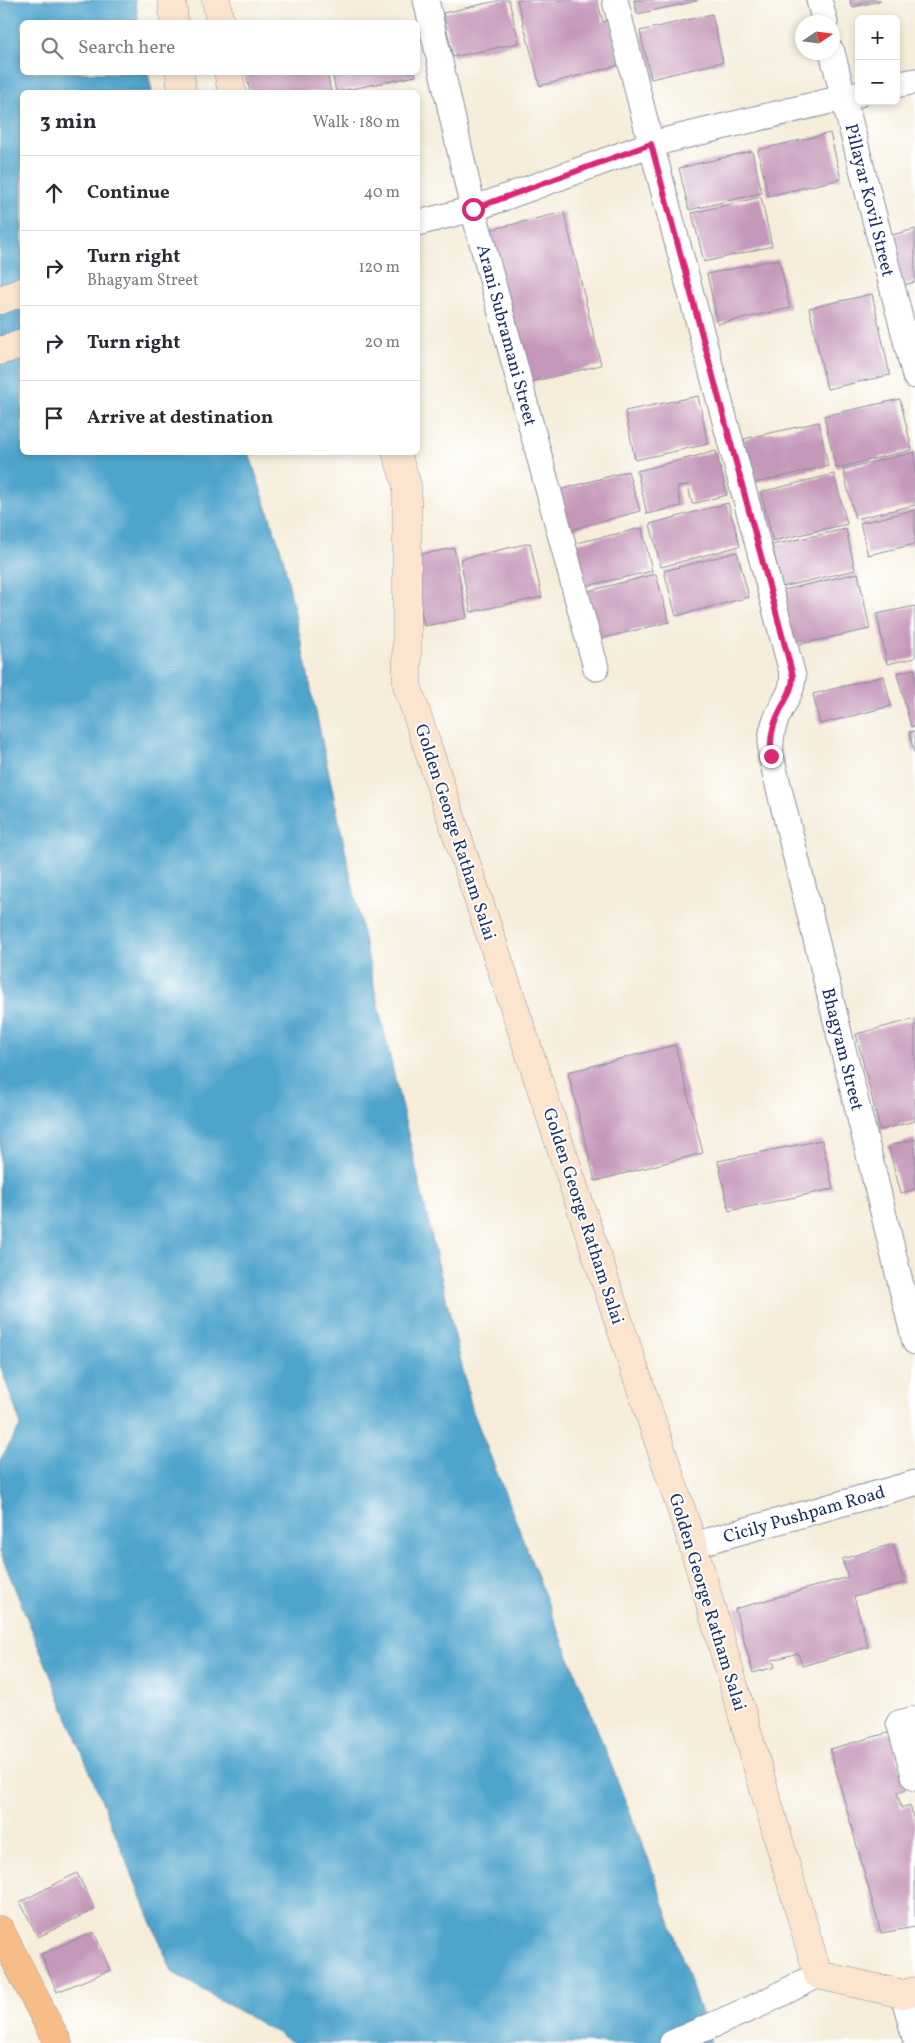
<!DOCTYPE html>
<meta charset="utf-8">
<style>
body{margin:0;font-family:Vollkorn,serif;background:#f7f7f7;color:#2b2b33}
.controls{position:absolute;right:15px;top:15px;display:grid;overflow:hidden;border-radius:8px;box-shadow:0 2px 8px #0003}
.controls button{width:45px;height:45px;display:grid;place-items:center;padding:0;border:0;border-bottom:1px solid #e1e1e2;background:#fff;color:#2b2b33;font:25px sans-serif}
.compass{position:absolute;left:795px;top:15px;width:45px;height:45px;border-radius:50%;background:#fff;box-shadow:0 2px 8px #0003;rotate:77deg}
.stop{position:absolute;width:15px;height:15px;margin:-11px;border:4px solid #db2777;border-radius:50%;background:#fff}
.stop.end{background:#db2777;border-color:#fff;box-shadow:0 1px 5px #0008}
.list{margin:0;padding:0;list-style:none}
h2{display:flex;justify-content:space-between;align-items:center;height:65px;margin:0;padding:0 20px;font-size:21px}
h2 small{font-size:16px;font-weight:400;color:#7c7c81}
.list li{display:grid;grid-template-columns:32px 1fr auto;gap:15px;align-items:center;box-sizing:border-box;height:75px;padding:0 20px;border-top:1px solid #e1e1e2}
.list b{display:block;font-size:19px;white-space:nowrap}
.list p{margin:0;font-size:16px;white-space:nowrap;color:#7c7c81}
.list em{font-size:16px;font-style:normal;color:#7c7c81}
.icon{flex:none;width:28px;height:28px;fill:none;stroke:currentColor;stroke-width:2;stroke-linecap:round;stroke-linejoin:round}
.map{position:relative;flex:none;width:915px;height:2043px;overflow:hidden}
.search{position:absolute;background:#fff;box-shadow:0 2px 8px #0003;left:20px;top:20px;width:400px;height:55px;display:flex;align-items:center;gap:12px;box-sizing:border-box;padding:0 18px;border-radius:8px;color:#7c7c81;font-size:19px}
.panel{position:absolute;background:#fff;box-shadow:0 2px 8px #0003;left:20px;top:90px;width:400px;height:365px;border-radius:8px}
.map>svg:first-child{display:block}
</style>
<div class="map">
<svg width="915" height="2043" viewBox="0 0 915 2043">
<rect width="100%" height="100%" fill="#fff"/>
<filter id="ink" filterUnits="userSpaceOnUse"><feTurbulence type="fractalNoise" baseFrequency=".02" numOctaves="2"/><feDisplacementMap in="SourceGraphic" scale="10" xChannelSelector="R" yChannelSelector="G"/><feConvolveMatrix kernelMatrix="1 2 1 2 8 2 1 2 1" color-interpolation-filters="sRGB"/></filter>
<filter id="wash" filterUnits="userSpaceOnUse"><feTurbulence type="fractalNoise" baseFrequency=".0096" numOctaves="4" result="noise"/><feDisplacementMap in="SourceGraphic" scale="20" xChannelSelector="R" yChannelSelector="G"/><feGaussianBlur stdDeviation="1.12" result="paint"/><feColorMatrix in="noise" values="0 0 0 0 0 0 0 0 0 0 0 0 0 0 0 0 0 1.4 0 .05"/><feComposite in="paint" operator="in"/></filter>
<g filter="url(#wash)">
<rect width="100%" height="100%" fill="#f5edd9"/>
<path fill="#50a4cc" stroke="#366a95" d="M 0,0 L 135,0 L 139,22 L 22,22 L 22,72 L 148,73 L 152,92 L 22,92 L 22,452 L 249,453 L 283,557 L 380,1014 L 472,1409 L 652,1869 L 711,2043 L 294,2043 L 172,1972 L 0,1552 L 0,1460 L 21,1425 L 0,1365 Z"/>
<g id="blocks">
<path fill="#c597ba" d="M 501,0 L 509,0 L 519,43 L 453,57 L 443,13 Z
M 517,0 L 597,0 L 603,22 L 611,19 L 623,64 L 540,86 Z
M 634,0 L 697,0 L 697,1 L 637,14 Z
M 850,0 L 881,0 L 881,1 L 852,7 Z
M 712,14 L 723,62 L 651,79 L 640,31 Z
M 246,72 L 327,72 L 331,92 L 250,92 Z
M 332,72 L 415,72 L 416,76 L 336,92 Z
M 830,133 L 841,179 L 768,196 L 758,150 Z
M 752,151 L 762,193 L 689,210 L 679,168 Z
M 761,197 L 772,246 L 704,262 L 692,213 Z
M 564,212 L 601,365 L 527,383 L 489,230 Z
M 915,229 L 915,282 L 900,286 L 888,236 Z
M 779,259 L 790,308 L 718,324 L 707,274 Z
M 872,294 L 890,375 L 827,389 L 809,308 Z
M 698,396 L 708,444 L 635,460 L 625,411 Z
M 900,399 L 912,450 L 836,468 L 824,416 Z
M 819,422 L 828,466 L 754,483 L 744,439 Z
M 716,451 L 727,495 L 692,504 L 688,485 L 677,487 L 681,506 L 647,514 L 637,471 Z
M 915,452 L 915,505 L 855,519 L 843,469 Z
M 628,471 L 640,511 L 567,531 L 556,491 Z
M 834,474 L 847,524 L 773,541 L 761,492 Z
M 728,503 L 740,546 L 661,567 L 650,524 Z
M 915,510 L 915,544 L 868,555 L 860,523 Z
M 642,528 L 652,571 L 582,587 L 572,544 Z
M 846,529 L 855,570 L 782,587 L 772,545 Z
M 530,543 L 542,597 L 471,612 L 460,559 Z
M 454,548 L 467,618 L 424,626 L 411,556 Z
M 737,552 L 749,597 L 676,616 L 664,571 Z
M 858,573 L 870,629 L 791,646 L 779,591 Z
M 656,574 L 669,622 L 596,640 L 584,592 Z
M 915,606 L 915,658 L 887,664 L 877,614 Z
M 915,669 L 915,726 L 911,727 L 897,673 Z
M 884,676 L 891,706 L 820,724 L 813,694 Z
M 915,731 L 915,752 L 914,752 L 909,732 Z
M 915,1019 L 915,1121 L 880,1130 L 856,1034 Z
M 675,1045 L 703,1153 L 595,1181 L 568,1072 Z
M 915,1139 L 915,1189 L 901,1193 L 888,1146 Z
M 822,1140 L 833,1189 L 729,1211 L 718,1161 Z
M 893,1544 L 904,1583 L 854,1597 L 868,1647 L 802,1666 L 798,1653 L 773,1660 L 775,1667 L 753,1673 L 735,1609 L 848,1577 L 842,1559 Z
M 891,1732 L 906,1790 L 897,1792 L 901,1808 L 910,1805 L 915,1824 L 915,1927 L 881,1933 L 830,1749 Z
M 77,1873 L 95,1909 L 38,1937 L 20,1902 Z
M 94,1932 L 110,1970 L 57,1992 L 41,1954 Z"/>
</g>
</g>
<g filter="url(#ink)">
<use href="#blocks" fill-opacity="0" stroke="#888e9c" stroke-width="1"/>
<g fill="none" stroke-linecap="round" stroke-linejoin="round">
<defs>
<path id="street" d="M 426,0 L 473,209 L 596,668
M 615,0 L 651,144 L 793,676 C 793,692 783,703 777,717 C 771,730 770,742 771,756 L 915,1342
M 819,0 L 825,22
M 832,52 L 915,376
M 896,85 L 915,81
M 418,223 L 473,209 L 651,144 L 859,94
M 693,1545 L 915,1483
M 915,1719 L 899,1723 L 915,1778
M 903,1994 L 915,2038
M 672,2043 L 763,2003 L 818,1975"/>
<path id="secondary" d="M 172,0 L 174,22
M 216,0 L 220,22
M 180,72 L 182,92
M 228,72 L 232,92
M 0,300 L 22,292
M 0,351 L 22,344
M 396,452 L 407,485 L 407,685 L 693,1545 L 818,1975 L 903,1994 L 915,1991"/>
<path id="primary" d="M 0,1930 L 58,2043"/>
</defs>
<use href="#street" stroke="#888e9c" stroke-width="27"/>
<use href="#secondary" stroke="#888e9c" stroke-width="29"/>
<use href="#primary" stroke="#888e9c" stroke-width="29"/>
<use href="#street" stroke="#fff" stroke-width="25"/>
<use href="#secondary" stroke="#fce5cf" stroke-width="28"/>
<use href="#primary" stroke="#f7bd88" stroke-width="28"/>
</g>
</g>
<g fill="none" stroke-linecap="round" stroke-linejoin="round" filter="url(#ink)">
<path stroke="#db2777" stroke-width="6" d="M 473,209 L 651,144 L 793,676 C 793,691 783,703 777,717 C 771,730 770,742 771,756"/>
</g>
<g text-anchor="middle" stroke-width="4" stroke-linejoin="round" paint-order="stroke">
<g font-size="18" fill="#1b2f5e" stroke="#fff">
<text transform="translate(870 200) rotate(76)" y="6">Pillayar Kovil Street</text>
<text transform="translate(507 335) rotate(75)" y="6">Arani Subramani Street</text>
<text transform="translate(456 832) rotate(72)" y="6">Golden George Ratham Salai</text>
<text transform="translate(843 1049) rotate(76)" y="6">Bhagyam Street</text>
<text transform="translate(584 1216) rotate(72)" y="6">Golden George Ratham Salai</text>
<text transform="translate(804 1514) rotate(-16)" y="6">Cicily Pushpam Road</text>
<text transform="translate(708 1602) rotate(73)" y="6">Golden George Ratham Salai</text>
</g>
</g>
</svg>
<div class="controls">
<button>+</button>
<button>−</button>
</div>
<svg class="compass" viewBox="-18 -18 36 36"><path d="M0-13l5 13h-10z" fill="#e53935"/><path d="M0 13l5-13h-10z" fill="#7c7c81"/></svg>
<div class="stop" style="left:473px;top:209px"></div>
<div class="stop end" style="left:771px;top:756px"></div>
<div class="search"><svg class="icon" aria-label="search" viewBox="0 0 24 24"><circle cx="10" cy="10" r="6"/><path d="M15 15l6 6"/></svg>Search here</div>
<section class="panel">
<h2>3 min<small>Walk · 180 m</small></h2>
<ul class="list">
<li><svg class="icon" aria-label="ahead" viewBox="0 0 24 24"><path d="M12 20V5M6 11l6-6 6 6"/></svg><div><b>Continue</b></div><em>40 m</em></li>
<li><svg class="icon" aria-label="right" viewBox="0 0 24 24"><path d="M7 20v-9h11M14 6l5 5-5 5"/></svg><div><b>Turn right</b><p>Bhagyam Street</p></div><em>120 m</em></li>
<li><svg class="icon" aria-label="right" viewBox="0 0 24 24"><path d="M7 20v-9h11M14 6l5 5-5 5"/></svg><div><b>Turn right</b></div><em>20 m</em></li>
<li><svg class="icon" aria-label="arrive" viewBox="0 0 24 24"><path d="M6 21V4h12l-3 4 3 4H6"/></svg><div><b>Arrive at destination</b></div></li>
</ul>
</section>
</div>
